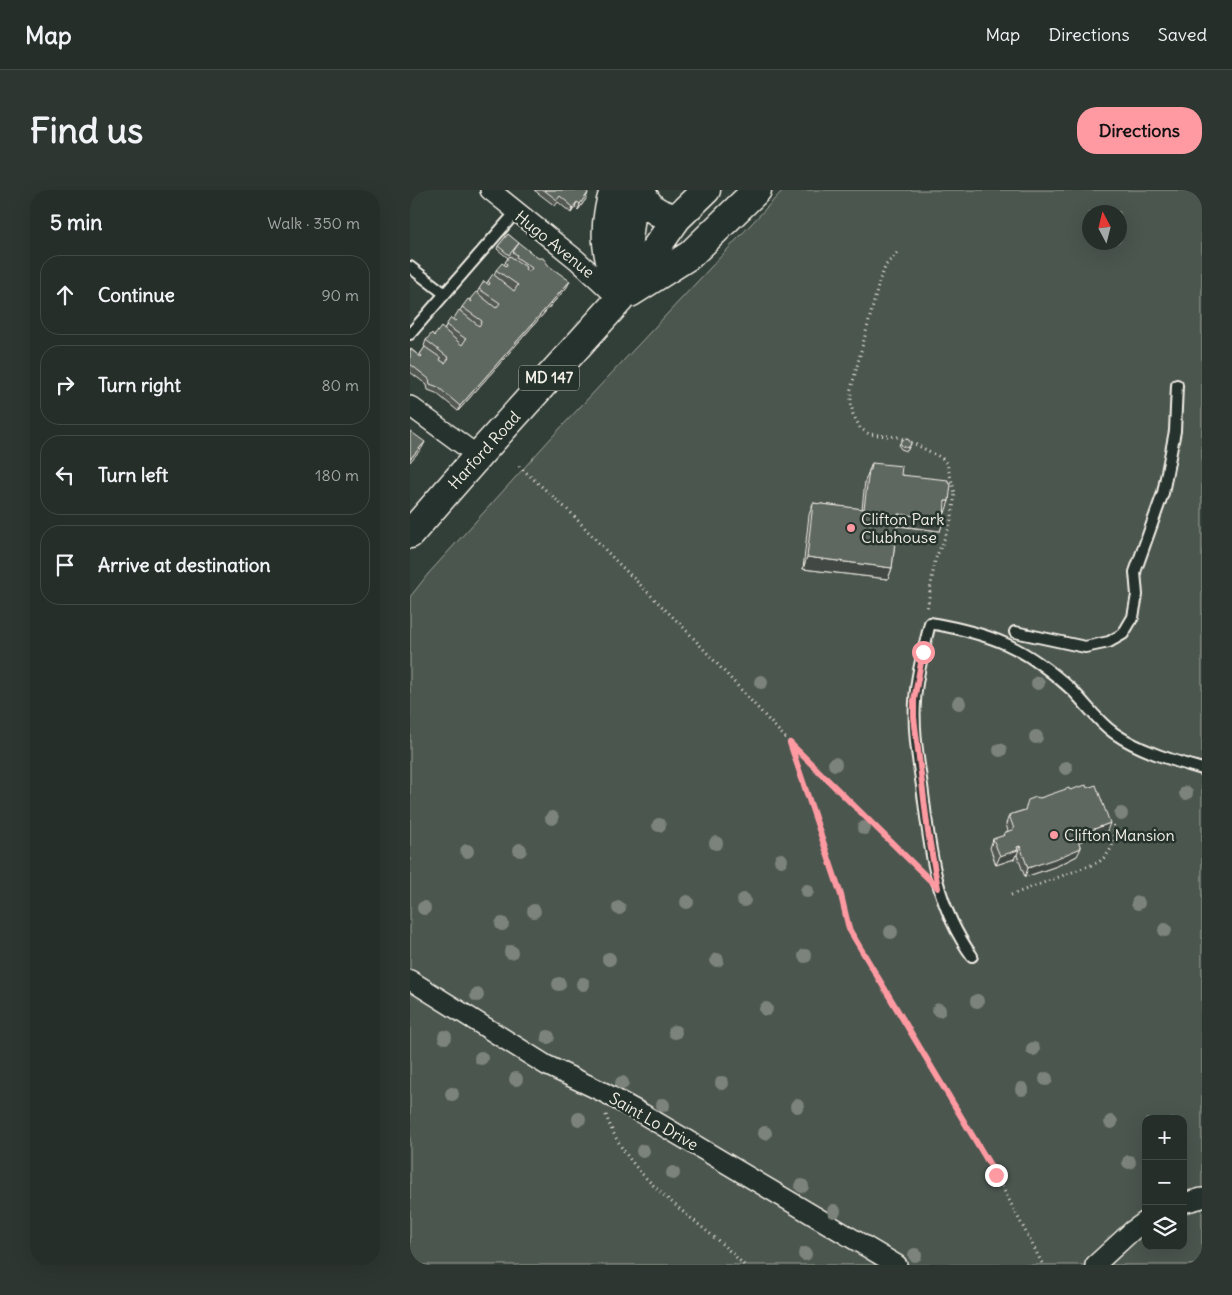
<!DOCTYPE html>
<meta charset="utf-8">
<style>
body{margin:0;font-family:Delius,sans-serif;background:#2e3632;color:#f1f3f6}
.controls{position:absolute;right:15px;bottom:15px;display:grid;overflow:hidden;border-radius:10px;box-shadow:0 5px 20px #0002}
.controls button{width:45px;height:45px;display:grid;place-items:center;padding:0;border:0;border-bottom:1px solid #424a47;background:#262e2a;color:#f1f3f6;font:25px sans-serif}
.compass{position:absolute;left:672px;top:15px;width:45px;height:45px;border-radius:50%;background:#262e2a;box-shadow:0 5px 20px #0002;rotate:353deg}
.stop{position:absolute;width:15px;height:15px;margin:-11px;border:4px solid #ff9aa2;border-radius:50%;background:#fff}
.stop.end{background:#ff9aa2;border-color:#fff;box-shadow:0 1px 5px #0008}
.list{margin:0;padding:0;list-style:none}
h2{display:flex;justify-content:space-between;align-items:center;height:65px;margin:0;padding:0 20px;font-size:21px}
h2 small{font-size:16px;font-weight:400;color:#a4a8a8}
.list li{display:grid;grid-template-columns:32px 1fr auto;gap:15px;align-items:center;box-sizing:border-box;height:80px;margin:0 10px 10px;padding:0 10px;border:1px solid #424a47;border-radius:20px}
.list b{display:block;font-size:19px;white-space:nowrap}
.list em{font-size:16px;font-style:normal;color:#a4a8a8}
.icon{flex:none;width:28px;height:28px;fill:none;stroke:currentColor;stroke-width:2;stroke-linecap:round;stroke-linejoin:round}
.map{position:relative;flex:none;width:792px;height:1075px;overflow:hidden;border-radius:20px}
header{display:flex;align-items:center;gap:30px;box-sizing:border-box;height:70px;padding:0 25px;background:#262e2a;border-bottom:1px solid #424a47}
header strong{font-size:24px}
nav{display:flex;gap:28px;margin-inline-start:auto;font-size:18px}
.intro{display:flex;align-items:center;justify-content:space-between;box-sizing:border-box;height:120px;padding:0 30px}
h1{margin:0;font-size:35px}
.button{padding:12px 22px;border-radius:20px;background:#ff9aa2;color:#111;font-size:18px;font-weight:700}
main{display:flex;gap:30px;padding:0 30px}
aside{flex:1;background:#262e2a;border-radius:20px;box-shadow:0 5px 20px #0002}
.map>svg:first-child{display:block}
</style>
<header>
<strong>Map</strong>
<nav><a>Map</a><a>Directions</a><a>Saved</a></nav>
</header>
<div class="intro"><h1>Find us</h1><a class="button">Directions</a></div>
<main>
<aside>
<h2>5 min<small>Walk · 350 m</small></h2>
<ul class="list">
<li><svg class="icon" aria-label="ahead" viewBox="0 0 24 24"><path d="M12 20V5M6 11l6-6 6 6"/></svg><div><b>Continue</b></div><em>90 m</em></li>
<li><svg class="icon" aria-label="right" viewBox="0 0 24 24"><path d="M7 20v-9h11M14 6l5 5-5 5"/></svg><div><b>Turn right</b></div><em>80 m</em></li>
<li><svg class="icon" aria-label="left" viewBox="0 0 24 24"><path d="M17 20v-9H6M10 6l-5 5 5 5"/></svg><div><b>Turn left</b></div><em>180 m</em></li>
<li><svg class="icon" aria-label="arrive" viewBox="0 0 24 24"><path d="M6 21V4h12l-3 4 3 4H6"/></svg><div><b>Arrive at destination</b></div></li>
</ul>
</aside>
<div class="map">
<svg width="792" height="1075" viewBox="0 0 792 1075">
<rect width="100%" height="100%" fill="#323e38"/>
<filter id="ink" filterUnits="userSpaceOnUse"><feTurbulence type="fractalNoise" baseFrequency=".02" numOctaves="2"/><feDisplacementMap in="SourceGraphic" scale="10" xChannelSelector="R" yChannelSelector="G"/><feConvolveMatrix kernelMatrix="1 2 1 2 8 2 1 2 1" color-interpolation-filters="sRGB"/></filter>
<g filter="url(#ink)">
<path fill="#4c564f" stroke="#a0a49c" fill-rule="evenodd" d="M 373,0 L 792,0 L 792,1075 L 0,1075 L 0,407 L 18,384 L 141,248 ZM 680,22 L 710,22 L 710,52 L 680,52 ZM 736,929 L 773,929 L 773,1056 L 736,1056 Z"/>
<g fill="none" stroke-linecap="round" stroke-linejoin="round">
<defs>
<path id="service" d="M 0,77 L 35,104
M 0,144 L 106,22
M 605,442 L 675,457 L 699,452 L 713,444 L 723,427 L 727,405 L 725,382 L 753,303 L 765,241 L 767,195
M 562,766 C 524,713 520,658 512,596 C 508,568 503,540 505,512 C 506,486 514,459 520,433 C 582,444 614,456 662,500 C 676,514 687,531 704,543 C 730,561 762,570 792,579"/>
<path id="minor" d="M 80,0 L 167,70 L 209,109
M 0,216 L 68,266
M 0,790 L 136,875 L 193,902 L 233,924 L 487,1075
M 773,1013 L 792,1008
M 685,1075 L 722,1041 L 736,1031"/>
<path id="primary" d="M 204,0 C 190,44 198,67 210,109
M 231,0 C 237,18 248,25 267,28
M 212,98 C 217,65 219,33 225,0
M 220,103 L 280,65 L 347,0
M 0,344 L 68,266 L 210,109 L 267,28 L 296,0"/>
</defs>
<use href="#service" stroke="#f4f1e8" stroke-width="14"/>
<use href="#minor" stroke="#f4f1e8" stroke-width="22"/>
<use href="#primary" stroke="#f4f1e8" stroke-width="31"/>
<path stroke="#f4f1e8" stroke-width="3" stroke-dasharray="1 4" stroke-linecap="butt" d="M 487,63 L 476,75 L 470,89 L 441,199 L 441,213 L 443,224 L 450,238 L 459,244 L 487,247 L 497,250 L 532,268 L 537,274 L 545,303 L 542,326 L 539,338 L 525,370 L 517,420
M 109,276 L 161,323 L 203,368 L 275,439 L 380,553 L 511,682
M 380,553 L 431,705 L 439,739 L 586,985 L 633,1075
M 601,705 L 689,672 C 702,662 707,649 703,633
M 196,925 C 219,993 287,1026 334,1075"/>
<use href="#service" stroke="#26332d" stroke-width="10"/>
<use href="#minor" stroke="#26332d" stroke-width="19"/>
<use href="#primary" stroke="#26332d" stroke-width="28"/>
</g>
<g fill="#7c837b">
<circle cx="351" cy="492" r="7"/>
<circle cx="628" cy="493" r="7"/>
<circle cx="549" cy="513" r="7"/>
<circle cx="626" cy="547" r="7"/>
<circle cx="590" cy="560" r="7"/>
<circle cx="425" cy="574" r="7"/>
<circle cx="656" cy="578" r="7"/>
<circle cx="776" cy="603" r="7"/>
<circle cx="711" cy="624" r="7"/>
<circle cx="142" cy="628" r="7"/>
<circle cx="249" cy="635" r="7"/>
<circle cx="454" cy="638" r="7"/>
<circle cx="306" cy="653" r="7"/>
<circle cx="110" cy="660" r="7"/>
<circle cx="57" cy="661" r="7"/>
<circle cx="371" cy="670" r="7"/>
<circle cx="397" cy="701" r="7"/>
<circle cx="334" cy="710" r="7"/>
<circle cx="277" cy="712" r="7"/>
<circle cx="728" cy="713" r="7"/>
<circle cx="14" cy="718" r="7"/>
<circle cx="209" cy="718" r="7"/>
<circle cx="124" cy="721" r="7"/>
<circle cx="92" cy="734" r="7"/>
<circle cx="755" cy="740" r="7"/>
<circle cx="481" cy="742" r="7"/>
<circle cx="101" cy="762" r="7"/>
<circle cx="395" cy="766" r="7"/>
<circle cx="199" cy="769" r="7"/>
<circle cx="307" cy="770" r="7"/>
<circle cx="149" cy="794" r="7"/>
<circle cx="173" cy="794" r="7"/>
<circle cx="67" cy="805" r="7"/>
<circle cx="567" cy="811" r="7"/>
<circle cx="356" cy="819" r="7"/>
<circle cx="529" cy="820" r="7"/>
<circle cx="265" cy="842" r="7"/>
<circle cx="35" cy="847" r="7"/>
<circle cx="138" cy="847" r="7"/>
<circle cx="623" cy="859" r="7"/>
<circle cx="71" cy="868" r="7"/>
<circle cx="106" cy="889" r="7"/>
<circle cx="636" cy="889" r="7"/>
<circle cx="212" cy="893" r="7"/>
<circle cx="312" cy="893" r="7"/>
<circle cx="612" cy="899" r="7"/>
<circle cx="42" cy="904" r="7"/>
<circle cx="253" cy="915" r="7"/>
<circle cx="387" cy="916" r="7"/>
<circle cx="169" cy="929" r="7"/>
<circle cx="701" cy="932" r="7"/>
<circle cx="355" cy="943" r="7"/>
<circle cx="233" cy="961" r="7"/>
<circle cx="719" cy="972" r="7"/>
<circle cx="263" cy="983" r="7"/>
<circle cx="392" cy="996" r="7"/>
<circle cx="424" cy="1021" r="7"/>
<circle cx="395" cy="1064" r="7"/>
<circle cx="505" cy="1065" r="7"/>
</g>
<path fill="#525953" stroke="#f4f1e8" d="M 124,0 L 176,0 L 176,9 L 168,20 L 165,17 L 161,23 L 148,12 L 145,16 Z
M 98,44 L 157,97 L 48,221 L 26,203 L 18,200 L 17,195 L 0,182 L 0,158 L 9,166 L 15,157 L 14,156 L 16,150 L 34,140 L 36,135 L 43,129 L 44,128 L 50,121 L 52,117 L 67,103 L 69,99 L 77,93 L 78,91 L 84,85 L 86,80 L 94,75 L 98,68 L 87,59 L 88,56 Z
M 490,253 L 501,254 L 497,261 L 491,259 L 489,256 Z
M 462,273 L 491,285 L 538,293 L 539,311 L 534,323 L 534,329 L 530,341 L 487,336 L 482,378 L 478,389 L 393,379 L 399,325 L 403,313 L 452,319 L 455,291 Z
M 660,600 L 697,641 L 669,652 L 667,666 L 647,676 L 615,687 L 607,665 L 606,665 L 604,669 L 586,675 L 580,658 L 583,649 L 593,646 L 594,643 L 598,641 L 596,634 L 599,625 L 615,620 L 630,608 Z"/>
<path fill="#424944" stroke="#f4f1e8" d="M 178,3 L 176,9 L 168,20 L 170,14 Z
M 167,12 L 165,17 L 161,23 L 163,17 Z
M 160,91 L 157,97 L 48,221 L 50,216 Z
M 15,252 L 12,258 L 0,272 L 0,269 Z
M 535,311 L 539,311 L 535,323 L 530,322 Z
M 488,324 L 534,329 L 530,341 L 484,335 Z
M 397,367 L 482,378 L 478,389 L 393,379 Z
M 700,633 L 697,641 L 663,654 L 666,646 Z
M 610,656 L 607,665 L 606,665 L 604,669 L 586,675 L 590,666 Z
M 671,658 L 667,666 L 647,676 L 615,687 L 618,678 Z"/>
<path fill="#5f6861" stroke="#f4f1e8" d="M 134,0 L 176,0 L 178,3 L 170,14 L 167,12 L 163,17 L 150,6 L 147,10 Z
M 98,44 L 109,53 L 99,65 L 88,56 Z
M 109,53 L 128,68 L 133,68 L 139,76 L 160,91 L 50,216 L 28,197 L 20,194 L 19,189 L 0,174 L 0,159 L 11,167 L 12,166 L 10,164 L 15,157 L 31,168 L 30,170 L 35,173 L 39,168 L 16,150 L 22,143 L 24,146 L 31,137 L 52,155 L 56,149 L 36,135 L 41,128 L 45,131 L 46,130 L 44,128 L 49,120 L 69,136 L 72,131 L 52,117 L 58,109 L 62,112 L 60,109 L 66,102 L 86,118 L 90,113 L 69,99 L 74,91 L 79,95 L 80,93 L 78,91 L 83,84 L 104,101 L 108,95 L 86,80 L 92,73 L 96,76 L 97,74 L 95,72 L 100,66 L 116,77 L 115,79 L 119,82 L 122,78 L 106,67 L 107,65 L 103,62 Z
M 0,241 L 15,252 L 0,269 Z
M 496,249 L 499,250 L 501,254 L 498,258 L 492,256 L 490,253 L 492,250 Z
M 462,273 L 492,276 L 491,285 L 538,290 L 538,293 L 541,294 L 539,311 L 535,311 L 534,329 L 488,324 L 482,378 L 397,367 L 403,313 L 454,319 L 459,280 L 461,280 Z
M 676,595 L 677,598 L 686,595 L 700,633 L 666,646 L 671,658 L 650,667 L 618,678 L 610,656 L 607,657 L 608,660 L 590,666 L 583,649 L 595,645 L 594,643 L 604,639 L 599,625 L 615,620 L 618,610 L 626,607 L 630,608 L 659,598 L 660,600 Z"/>
</g>
<g fill="none" stroke-linecap="round" stroke-linejoin="round" filter="url(#ink)">
<path stroke="#ff9aa2" stroke-width="6" d="M 513,462 L 504,510 L 504,527 L 518,642 L 528,698 L 380,553 L 431,705 L 439,739 L 586,985"/>
</g>
<g fill="#ff9aa2" stroke="#26332d" stroke-width="2">
<circle cx="441" cy="338" r="5"/>
<circle cx="644" cy="645" r="5"/>
</g>
<g text-anchor="middle" stroke-width="5" stroke-linejoin="round" paint-order="stroke">
<rect fill="#26332d" stroke="#b6b8b0" stroke-width="1" x="109" y="175.5" width="60" height="25" rx="4"/>
<g font-size="15" font-weight="bold" fill="#f4f1e8">
<text x="139" y="193">MD 147</text>
</g>
<g font-size="16" fill="#f4f1e8" stroke="#26332d">
<text transform="translate(145 54) rotate(39)" y="6">Hugo Avenue</text>
<text transform="translate(74 260) rotate(-48)" y="6">Harford Road</text>
<text transform="translate(244 931) rotate(30)" y="6">Saint Lo Drive</text>
</g>
<g font-size="16" fill="#f4f1e8" stroke="#26332d" text-anchor="start">
<text x="451" y="335">Clifton Park<tspan x="451" dy="18">Clubhouse</tspan></text>
<text x="654" y="651">Clifton Mansion</text>
</g>
</g>
</svg>
<div class="controls">
<button>+</button>
<button>−</button>
<button><svg class="icon" aria-label="layers" viewBox="0 0 24 24"><path d="M12 4l9 5-9 5-9-5zM3 14l9 5 9-5"/></svg></button>
</div>
<svg class="compass" viewBox="-18 -18 36 36"><path d="M0-13l5 13h-10z" fill="#e53935"/><path d="M0 13l5-13h-10z" fill="#a4a8a8"/></svg>
<div class="stop" style="left:513px;top:462px"></div>
<div class="stop end" style="left:586px;top:985px"></div>
</div>
</main>
